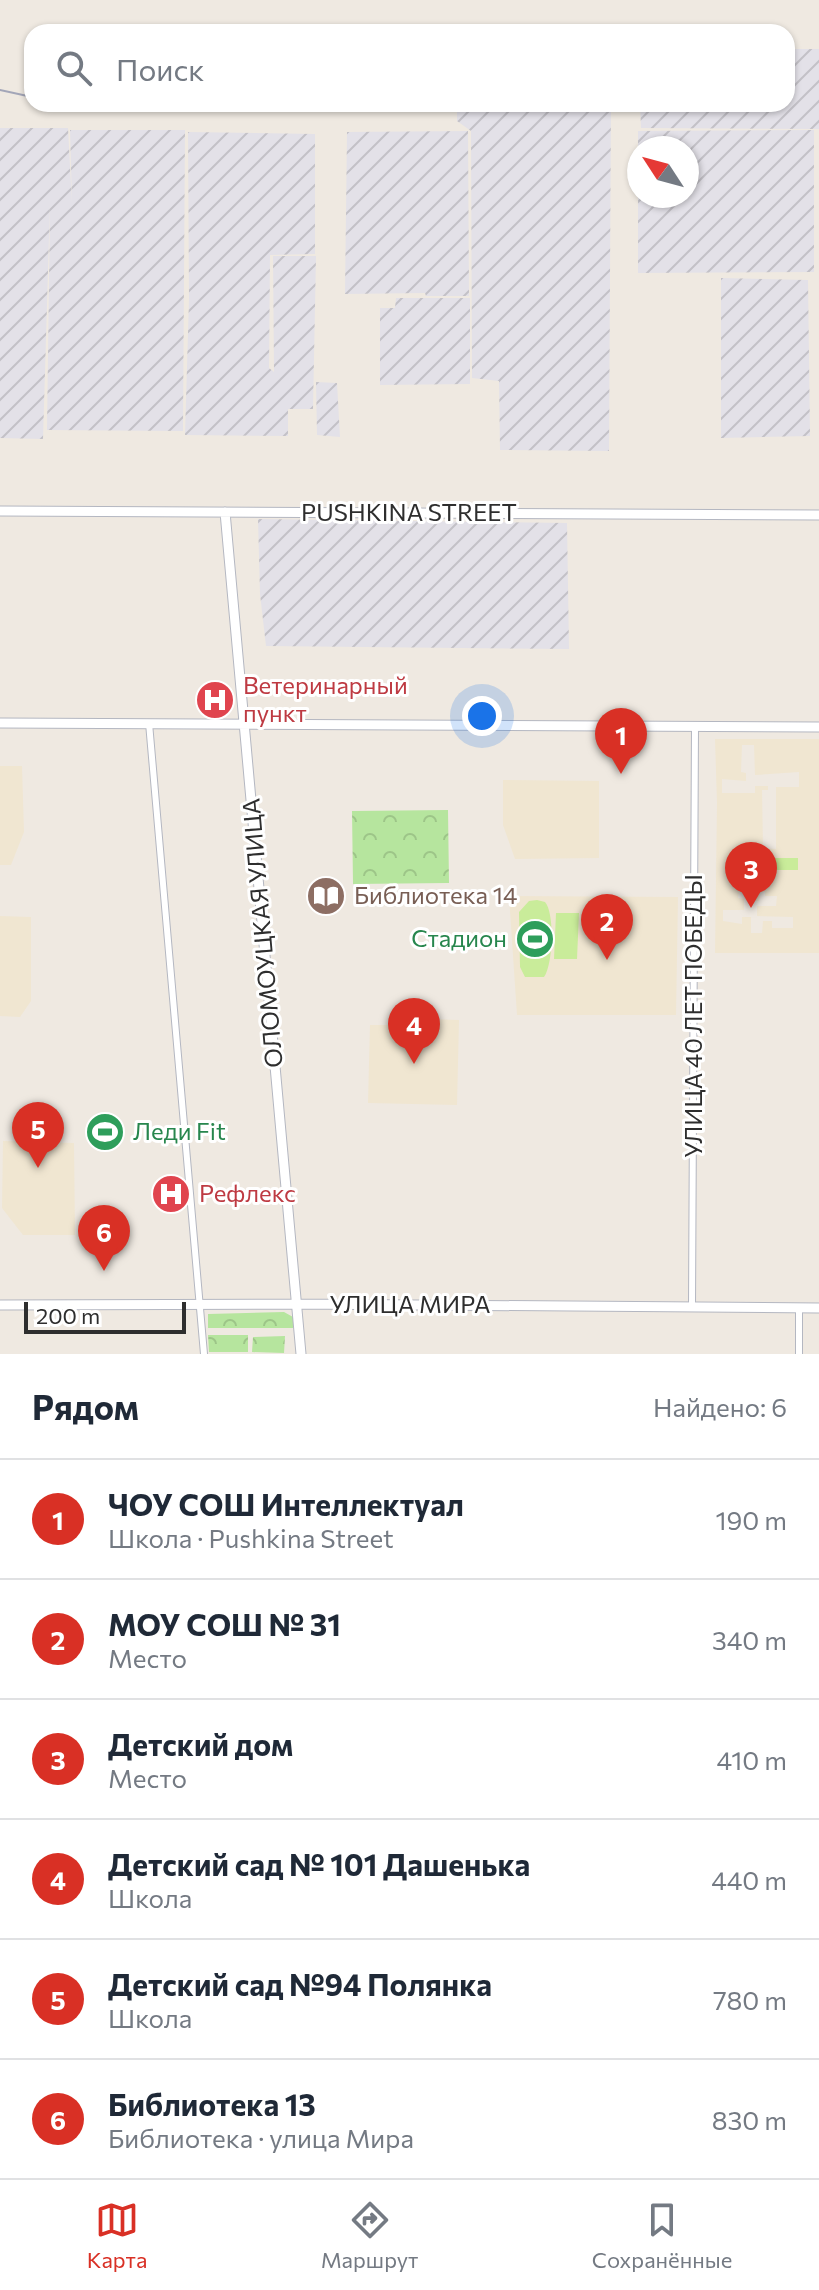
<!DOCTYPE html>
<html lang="ru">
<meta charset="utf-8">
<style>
body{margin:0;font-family:Commissioner,sans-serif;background:#f2f2f3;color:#1f2937}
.compass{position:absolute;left:627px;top:136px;width:72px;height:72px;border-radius:50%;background:#fff;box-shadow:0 2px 6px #0004;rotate:306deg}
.scale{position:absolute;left:24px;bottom:20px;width:162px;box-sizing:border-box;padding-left:8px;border:4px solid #2e2e2e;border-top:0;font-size:22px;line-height:28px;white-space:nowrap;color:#2e2e2e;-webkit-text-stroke:6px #fff;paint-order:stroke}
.you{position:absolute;left:482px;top:716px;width:28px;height:28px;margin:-20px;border:6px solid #fff;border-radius:50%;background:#1a73e8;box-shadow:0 0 0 12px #1a73e833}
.badge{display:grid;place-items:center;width:52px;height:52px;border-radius:50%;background:#d93025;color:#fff;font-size:26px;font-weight:700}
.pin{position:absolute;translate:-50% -66px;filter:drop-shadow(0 2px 4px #0008)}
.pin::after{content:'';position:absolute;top:42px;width:28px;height:24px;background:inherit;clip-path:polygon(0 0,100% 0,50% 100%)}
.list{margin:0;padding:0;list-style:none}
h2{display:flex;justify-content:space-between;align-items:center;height:104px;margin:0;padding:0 32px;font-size:34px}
h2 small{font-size:26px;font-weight:400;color:#747a83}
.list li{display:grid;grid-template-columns:52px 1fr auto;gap:24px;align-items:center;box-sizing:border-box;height:120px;padding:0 32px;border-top:2px solid #e0e1e3}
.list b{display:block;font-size:30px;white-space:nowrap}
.list p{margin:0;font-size:26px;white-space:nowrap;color:#747a83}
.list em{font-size:26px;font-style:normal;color:#747a83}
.icon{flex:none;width:44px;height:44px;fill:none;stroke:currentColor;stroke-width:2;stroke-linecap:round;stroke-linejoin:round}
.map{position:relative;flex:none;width:819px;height:1354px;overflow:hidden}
.search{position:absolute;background:#fff;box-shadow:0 2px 6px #0004;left:24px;right:24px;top:24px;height:88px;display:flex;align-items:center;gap:20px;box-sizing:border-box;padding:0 28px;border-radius:24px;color:#747a83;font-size:30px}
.sheet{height:824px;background:#fff}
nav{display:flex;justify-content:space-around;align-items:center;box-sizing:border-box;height:112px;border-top:2px solid #e0e1e3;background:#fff;font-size:22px;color:#747a83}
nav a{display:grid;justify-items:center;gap:4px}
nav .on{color:#d93025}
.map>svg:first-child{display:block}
</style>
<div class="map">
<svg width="819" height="1354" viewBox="0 0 819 1354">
<defs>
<pattern id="industrial-furrows" width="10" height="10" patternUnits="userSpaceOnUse" patternTransform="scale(2)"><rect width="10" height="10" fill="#e3e1e8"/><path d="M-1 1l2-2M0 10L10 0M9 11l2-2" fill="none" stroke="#c3c1c7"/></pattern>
<pattern id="forest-crowns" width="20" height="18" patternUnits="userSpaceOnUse" patternTransform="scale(2)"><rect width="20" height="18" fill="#b6e59e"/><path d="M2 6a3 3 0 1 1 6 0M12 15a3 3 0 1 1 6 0" fill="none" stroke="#9dc588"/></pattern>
</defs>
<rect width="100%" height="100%" fill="#efe9e1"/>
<path fill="url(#industrial-furrows)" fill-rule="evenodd" d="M 787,49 L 819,49 L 819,129 L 641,128 L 640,104 L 787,104 Z
M 457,104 L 611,104 L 609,451 L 500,450 L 499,381 L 472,378 L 471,131 L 457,121 Z
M 0,128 L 68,128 L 72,203 L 70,130 L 185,130 L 183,431 L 47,430 L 50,204 L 43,439 L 0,438 Z
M 814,130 L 814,272 L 638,273 L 638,131 ZM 639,148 L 687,148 L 687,196 L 639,196 Z
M 468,131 L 469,296 L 426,296 L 425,293 L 345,294 L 347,132 Z
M 188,132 L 315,134 L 315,254 L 270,255 L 269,368 L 274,372 L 273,256 L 316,256 L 313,409 L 288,409 L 288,436 L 185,435 L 189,299 Z
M 721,278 L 808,280 L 810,436 L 721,438 Z
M 396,298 L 470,298 L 470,384 L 380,385 L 380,308 L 395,308 Z
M 316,382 L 337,383 L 340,437 L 317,435 Z
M 258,519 L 567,523 L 569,649 L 266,646 L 260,594 Z"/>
<path fill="#f0e6d1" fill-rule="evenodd" d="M 715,739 L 819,739 L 819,953 L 715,953 L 717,803 ZM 742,745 L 754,745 L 755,775 L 799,772 L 799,787 L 776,787 L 776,849 L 763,848 L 762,790 L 768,790 L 768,786 L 755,786 L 755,793 L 722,793 L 722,779 L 746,781 L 746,773 L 741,772 ZM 741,881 L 751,882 L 751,901 L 759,901 L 760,892 L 765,892 L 765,896 L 777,896 L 776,906 L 757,906 L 757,916 L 793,917 L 793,928 L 772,928 L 772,921 L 763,921 L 762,933 L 751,933 L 751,917 L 742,917 L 742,924 L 723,921 L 723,910 L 744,910 L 744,899 L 738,898 Z
M 0,766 L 22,766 L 24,832 L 11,865 L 0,865 Z
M 503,780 L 599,781 L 599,858 L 515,859 L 503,825 Z
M 509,896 L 678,897 L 676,1015 L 517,1015 Z
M 0,916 L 31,917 L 31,1001 L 20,1017 L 0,1016 Z
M 394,1018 L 459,1020 L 457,1105 L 368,1103 L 370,1025 L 393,1025 Z
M 3,1141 L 74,1143 L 75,1235 L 23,1235 L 2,1208 Z"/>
<path fill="url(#forest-crowns)" d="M 448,810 L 449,883 L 353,884 L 352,811 Z
M 284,1312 L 293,1317 L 293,1328 L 208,1328 L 208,1314 Z
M 208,1335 L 248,1335 L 248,1352 L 209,1352 Z
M 285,1336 L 284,1353 L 252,1352 L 253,1337 Z"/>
<path fill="#c9ec9a" d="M 775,858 L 798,858 L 798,870 L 775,870 Z
M 537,900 L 545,902 C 555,913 553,965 544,977 L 525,977 L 520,967 L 519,912 L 529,901 Z
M 556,913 L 579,913 L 577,959 L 554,959 Z"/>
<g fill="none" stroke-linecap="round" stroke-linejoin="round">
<defs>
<path id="street" d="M 149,723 L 204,1354
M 692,1306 L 695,726
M 799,1354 L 799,1308"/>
<path id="secondary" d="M 0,511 L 819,515
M 225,512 L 301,1354
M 0,723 L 819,727
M 0,1305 L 297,1304 L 819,1308"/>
</defs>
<use href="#street" stroke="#b4b7c1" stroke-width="8"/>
<use href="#secondary" stroke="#b4b7c1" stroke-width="11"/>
<use href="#street" stroke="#fff" stroke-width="6"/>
<use href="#secondary" stroke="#fff" stroke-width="9"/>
<path stroke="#a3a6b8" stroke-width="2" d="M 0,90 L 32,97"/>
</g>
<defs>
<symbol id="hospital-disc" viewBox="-11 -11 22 22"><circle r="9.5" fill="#e0444e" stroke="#fff"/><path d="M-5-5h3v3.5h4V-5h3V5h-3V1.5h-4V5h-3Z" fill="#fff"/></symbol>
<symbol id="library-disc" viewBox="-11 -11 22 22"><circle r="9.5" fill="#8d6e63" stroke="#fff"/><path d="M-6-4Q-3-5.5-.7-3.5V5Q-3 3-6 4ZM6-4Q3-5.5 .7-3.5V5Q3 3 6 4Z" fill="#fff"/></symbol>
<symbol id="stadium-disc" viewBox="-11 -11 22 22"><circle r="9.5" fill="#2e9e5b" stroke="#fff"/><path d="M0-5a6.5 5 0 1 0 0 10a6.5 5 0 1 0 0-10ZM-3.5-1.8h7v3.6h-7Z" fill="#fff"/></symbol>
</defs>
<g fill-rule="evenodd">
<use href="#hospital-disc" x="193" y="678" width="44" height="44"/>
<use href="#library-disc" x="304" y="874" width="44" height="44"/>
<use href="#stadium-disc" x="513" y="917" width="44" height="44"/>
<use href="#stadium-disc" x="83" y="1110" width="44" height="44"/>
<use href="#hospital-disc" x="149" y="1172" width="44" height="44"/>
</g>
<g text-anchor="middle" stroke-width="6" stroke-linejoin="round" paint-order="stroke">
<g font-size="24" fill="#2e2e2e" stroke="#fff">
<text x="409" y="521">PUSHKINA STREET</text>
<text transform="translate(263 933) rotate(-95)" y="8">ОЛОМОУЦКАЯ УЛИЦА</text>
<text transform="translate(694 1016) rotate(-90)" y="8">УЛИЦА 40 ЛЕТ ПОБЕДЫ</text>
<text x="410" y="1313">УЛИЦА МИРА</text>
</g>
<g font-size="24" fill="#be3a42" stroke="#fff" text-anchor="start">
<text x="243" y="694">Ветеринарный<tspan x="243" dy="28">пункт</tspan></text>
<text x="199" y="1202">Рефлекс</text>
</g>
<g font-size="24" fill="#785e54" stroke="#fff" text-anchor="start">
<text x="354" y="904">Библиотека 14</text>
</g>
<g font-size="24" fill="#27864d" stroke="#fff" text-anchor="end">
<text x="507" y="947">Стадион</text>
<text x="133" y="1140" text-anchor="start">Леди Fit</text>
</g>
</g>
</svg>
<svg class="compass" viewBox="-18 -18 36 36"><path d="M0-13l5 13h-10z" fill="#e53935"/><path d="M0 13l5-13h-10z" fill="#747a83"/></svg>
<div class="scale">200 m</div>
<div class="you"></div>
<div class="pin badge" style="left:621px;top:774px">1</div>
<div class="pin badge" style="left:607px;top:960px">2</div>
<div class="pin badge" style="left:751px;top:908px">3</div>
<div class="pin badge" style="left:414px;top:1064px">4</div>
<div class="pin badge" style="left:38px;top:1168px">5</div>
<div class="pin badge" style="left:104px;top:1271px">6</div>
<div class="search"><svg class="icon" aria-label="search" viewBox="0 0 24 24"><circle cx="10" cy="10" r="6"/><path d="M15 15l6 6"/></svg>Поиск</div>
</div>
<section class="sheet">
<h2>Рядом<small>Найдено: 6</small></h2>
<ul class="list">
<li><span class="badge">1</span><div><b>ЧОУ СОШ Интеллектуал</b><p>Школа · Pushkina Street</p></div><em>190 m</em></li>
<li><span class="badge">2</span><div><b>МОУ СОШ № 31</b><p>Место</p></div><em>340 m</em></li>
<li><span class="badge">3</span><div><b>Детский дом</b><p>Место</p></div><em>410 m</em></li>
<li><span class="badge">4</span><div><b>Детский сад № 101 Дашенька</b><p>Школа</p></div><em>440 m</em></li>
<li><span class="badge">5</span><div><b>Детский сад №94 Полянка</b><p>Школа</p></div><em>780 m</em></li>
<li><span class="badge">6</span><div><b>Библиотека 13</b><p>Библиотека · улица Мира</p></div><em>830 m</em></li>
</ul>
</section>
<nav>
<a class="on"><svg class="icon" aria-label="map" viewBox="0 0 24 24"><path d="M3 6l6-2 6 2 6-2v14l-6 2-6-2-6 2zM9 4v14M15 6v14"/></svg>Карта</a>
<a><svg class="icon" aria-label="directions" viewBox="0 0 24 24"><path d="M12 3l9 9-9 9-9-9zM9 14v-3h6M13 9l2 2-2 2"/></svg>Маршрут</a>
<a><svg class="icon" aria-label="saved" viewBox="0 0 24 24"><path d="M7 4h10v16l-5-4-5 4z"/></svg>Сохранённые</a>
</nav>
